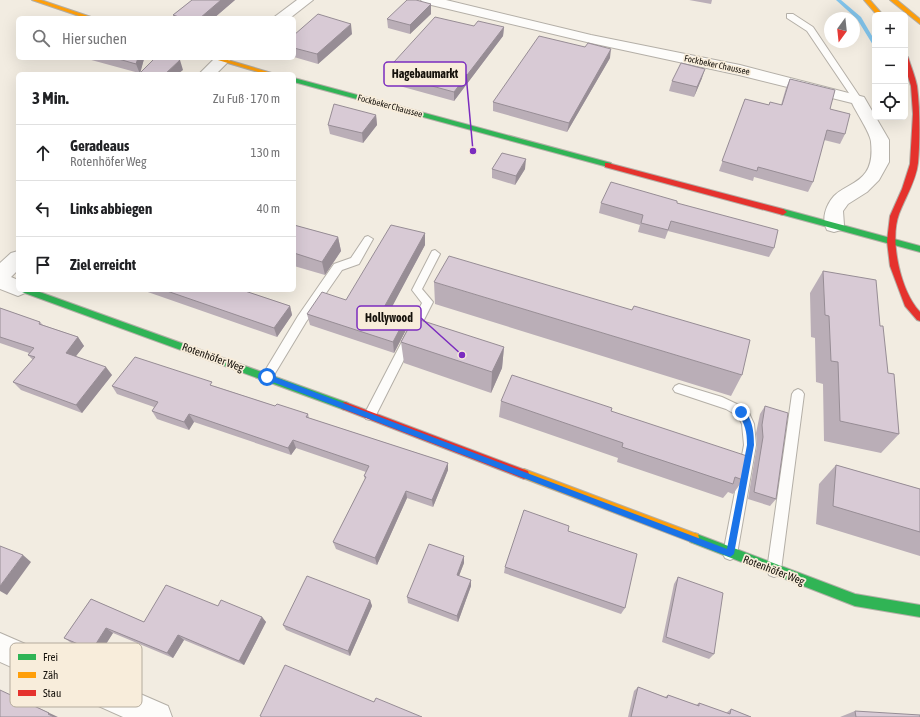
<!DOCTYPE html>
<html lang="de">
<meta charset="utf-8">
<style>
body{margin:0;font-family:"Asap Condensed",sans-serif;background:#f2f2f2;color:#202124}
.controls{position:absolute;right:12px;top:12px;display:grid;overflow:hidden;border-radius:6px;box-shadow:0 4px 16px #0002}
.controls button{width:36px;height:36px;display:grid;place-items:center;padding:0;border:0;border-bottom:1px solid #e0e0e0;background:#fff;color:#202124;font:20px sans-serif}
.compass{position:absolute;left:824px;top:12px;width:36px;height:36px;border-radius:50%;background:#fff;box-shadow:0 4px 16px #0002;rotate:195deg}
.stop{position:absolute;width:12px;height:12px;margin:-9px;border:3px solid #1a73e8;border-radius:50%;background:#fff}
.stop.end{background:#1a73e8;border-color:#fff;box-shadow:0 1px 4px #0008}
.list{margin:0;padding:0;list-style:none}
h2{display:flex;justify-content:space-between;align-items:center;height:52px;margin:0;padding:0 16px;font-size:17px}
h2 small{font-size:13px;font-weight:400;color:#757577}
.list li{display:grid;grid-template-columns:26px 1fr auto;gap:12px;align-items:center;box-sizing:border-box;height:56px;padding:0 16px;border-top:1px solid #e0e0e0}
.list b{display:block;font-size:15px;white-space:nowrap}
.list p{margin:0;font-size:13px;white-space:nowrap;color:#757577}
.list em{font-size:13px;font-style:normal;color:#757577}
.icon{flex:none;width:22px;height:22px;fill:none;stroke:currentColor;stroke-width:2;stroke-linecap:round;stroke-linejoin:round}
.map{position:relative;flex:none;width:920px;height:717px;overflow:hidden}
.search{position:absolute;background:#fff;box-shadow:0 4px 16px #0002;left:16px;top:16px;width:280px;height:44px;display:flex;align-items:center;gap:10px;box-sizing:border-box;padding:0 14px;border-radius:6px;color:#757577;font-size:15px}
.panel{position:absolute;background:#fff;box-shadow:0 4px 16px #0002;left:16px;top:72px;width:280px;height:220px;border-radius:6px}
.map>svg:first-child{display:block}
</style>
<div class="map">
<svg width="920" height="717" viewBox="0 0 920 717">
<rect width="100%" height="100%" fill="#f2ece1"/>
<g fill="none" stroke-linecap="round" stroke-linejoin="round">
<path fill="#84c7ef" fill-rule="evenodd" d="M 836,0 L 841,0 L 861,17 L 875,41 L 875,46 L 873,45 L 857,19 Z"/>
<defs>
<path id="lane" d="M 787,14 L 793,14 L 813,27 L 862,100 L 861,102 L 855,102 L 807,31 L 787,18 Z
M 368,236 L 373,239 L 359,264 L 342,270 L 306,322 L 271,380 L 267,382 L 263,380 L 261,377 L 263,374 L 298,316 L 334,264 L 351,258 L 365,237 Z
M 435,250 L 440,254 L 422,289 L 433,302 L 374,419 L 370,420 L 366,419 L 364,415 L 366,411 L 422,303 L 412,290 L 432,251 Z
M 679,384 L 722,397 L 741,406 L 749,413 L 754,424 L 756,445 L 737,554 L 735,558 L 730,560 L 725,558 L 723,554 L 744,445 L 742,424 L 738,416 L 726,409 L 675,392 L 673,389 L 675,386 Z
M 798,389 L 802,391 L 804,394 L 781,570 L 779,575 L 774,577 L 769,575 L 767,570 L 792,394 L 794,391 Z"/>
<path id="street" d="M 297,0 L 313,0 L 290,18 L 273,18 Z
M 421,0 L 446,0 L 591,35 L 740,65 L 864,97 L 889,140 L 889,162 L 879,180 L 867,192 L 848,204 L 843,211 L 844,225 L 841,230 L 834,232 L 827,230 C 821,219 826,205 834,196 C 844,186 858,184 866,172 C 872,163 872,152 871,142 C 871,134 856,112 852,103 L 739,75 L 591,43 L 423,3 Z
M 215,58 L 232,58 L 216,74 L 199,74 Z
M 18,251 L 18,270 L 11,277 L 18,280 L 18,290 L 27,290 L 25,293 L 18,296 L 0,289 L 0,263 L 11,253 Z
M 0,633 L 168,706 L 172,717 L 123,717 L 0,662 Z"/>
<path id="fast" d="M 294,78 L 611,163 L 612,165 L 608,167 L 294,82 Z
M 783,209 L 920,246 L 920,252 L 780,214 L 779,212 L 780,210 Z
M 21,290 L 34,290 L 348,403 L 350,406 L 348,409 L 345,410 L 342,409 L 22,292 Z
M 694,533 L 855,594 L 920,605 L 920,617 L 855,606 L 690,542 L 689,538 L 690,534 Z"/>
<path id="slow" d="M 32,0 L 41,0 L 94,18 L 85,18 Z
M 864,0 L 870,0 L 883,15 L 877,15 Z
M 890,0 L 897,0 L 920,19 L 920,24 Z
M 211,58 L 221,58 L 275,74 L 265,74 Z
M 524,469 L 694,533 L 698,534 L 699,538 L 698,542 L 694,543 L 520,477 L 519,474 L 520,471 Z"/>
<path id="jam" d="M 905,55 L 908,57 C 911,67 915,76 917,86 C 920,109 920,140 918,163 C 916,181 905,198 899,214 C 889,241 901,292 920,312 L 920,321 L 917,320 L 905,306 L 890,266 L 887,241 L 890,216 L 902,189 L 910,164 L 913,114 L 911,86 L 905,67 Z
M 605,163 L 608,163 L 783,209 L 787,212 L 783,215 L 605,167 Z
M 345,402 L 528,471 L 529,474 L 528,477 L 524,479 L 342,409 L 340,406 L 342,403 Z"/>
</defs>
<use href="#lane" stroke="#b4afa7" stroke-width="2"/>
<use href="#street" stroke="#b4afa7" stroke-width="2"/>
<use href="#fast" stroke="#b4afa7" stroke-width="2"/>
<use href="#slow" stroke="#b4afa7" stroke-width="2"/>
<use href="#jam" stroke="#b4afa7" stroke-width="2"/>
<use href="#lane" fill="#fdfcfa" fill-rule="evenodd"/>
<use href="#street" fill="#fdfcfa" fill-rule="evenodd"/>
<use href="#fast" fill="#30b455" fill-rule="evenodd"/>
<use href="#slow" fill="#ff9f0a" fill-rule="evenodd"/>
<use href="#jam" fill="#e5322d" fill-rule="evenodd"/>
</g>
<path fill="#baaeb7" d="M 192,0 L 235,0 L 214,18 L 174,18 L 173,15 Z
M 689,0 L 712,0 L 711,4 Z
M 431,14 L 410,34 L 388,28 L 387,19 Z
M 474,26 L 504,27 L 503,36 L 454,101 L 385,82 L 384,73 Z
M 352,34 L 318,64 L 294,57 L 294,35 Z
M 84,58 L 144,58 L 144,59 L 140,72 L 183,70 L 139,73 Z
M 610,58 L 567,132 L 493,111 L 493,102 Z
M 702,78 L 694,97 L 669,91 L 672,81 Z
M 790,79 L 830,109 L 845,134 L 840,144 L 824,140 L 813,182 L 808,192 L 754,177 L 753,181 L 719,171 L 745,99 L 769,105 L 781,105 L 786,88 Z
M 376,115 L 377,125 L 363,143 L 330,134 L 328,125 Z
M 492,169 L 525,169 L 515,185 L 492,178 Z
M 601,203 L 677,203 L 774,248 L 769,257 L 668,231 L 665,239 L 638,232 L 640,225 L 599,213 Z
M 294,225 L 338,237 L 341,251 L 325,275 L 294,266 Z
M 425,233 L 425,245 L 388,313 L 406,330 L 394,353 L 310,325 L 307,314 L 346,300 Z
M 823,271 L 880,326 L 888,373 L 899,434 L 881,453 L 824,441 L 823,384 L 816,382 L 815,338 L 811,337 L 810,293 Z
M 434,282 L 742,375 L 731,396 L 435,304 Z
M 142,290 L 242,290 L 290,306 L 292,315 L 277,337 Z
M 0,308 L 40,322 L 43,325 L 78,337 L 84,346 L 76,356 L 112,375 L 82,413 L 21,390 L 13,382 L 33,360 L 28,355 L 29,353 L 0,343 Z
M 401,342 L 504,347 L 502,368 L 491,393 L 404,363 Z
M 112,386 L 214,386 L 275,406 L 308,414 L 309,418 L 448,463 L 448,470 L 433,507 L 407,498 L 377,565 L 336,549 L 333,542 L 365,479 L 364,476 L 366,472 L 296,448 L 291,455 L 194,422 L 189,430 L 157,419 L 152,411 L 154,407 L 117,394 Z
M 501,401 L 611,411 L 743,480 L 733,494 L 728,492 L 723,498 L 617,462 L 618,458 L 499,417 Z
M 765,406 L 776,499 L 770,506 L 748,499 L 757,445 L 756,433 L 760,414 Z
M 836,465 L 920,489 L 920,556 L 816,524 L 819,484 Z
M 568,531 L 625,608 L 621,614 L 504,573 L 505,567 Z
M 464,556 L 464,563 L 459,576 L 471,580 L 471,586 L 458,622 L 408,603 L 407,597 Z
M 678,577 L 714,654 L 709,659 L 662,642 L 674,584 Z
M 91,599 L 144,622 L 218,606 L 262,617 L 266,622 L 244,665 L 184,640 L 173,658 L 113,633 L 99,655 L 73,644 L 64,638 Z
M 370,600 L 372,606 L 350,656 L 286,630 L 283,625 Z
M 638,687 L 665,697 L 668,695 L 696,705 L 699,703 L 726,713 L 731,709 L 751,717 L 628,717 L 634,691 Z
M 855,711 L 920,717 L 840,717 Z"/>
<path fill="#978d95" d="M 221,0 L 235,0 L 214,18 L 200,18 Z
M 431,4 L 431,14 L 410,34 L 410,25 Z
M 351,24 L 352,34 L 318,64 L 317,54 Z
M 504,27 L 503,36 L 454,101 L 454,92 Z
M 611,49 L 610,58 L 567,132 L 569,123 Z
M 138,58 L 144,58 L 144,59 L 140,74 L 136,64 Z
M 180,60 L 183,70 L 178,74 L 165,74 Z
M 705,69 L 702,78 L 694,97 L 697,87 Z
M 376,115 L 377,125 L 363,143 L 362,133 Z
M 526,159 L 525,169 L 515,185 L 516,176 Z
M 425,233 L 425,245 L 384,322 L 382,311 Z
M 338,237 L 341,251 L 325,275 L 322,262 Z
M 290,306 L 292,315 L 277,337 L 274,328 Z
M 405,319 L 406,330 L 394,353 L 393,342 Z
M 78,337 L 84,346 L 72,361 L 66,353 Z
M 504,347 L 502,368 L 491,393 L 492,372 Z
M 106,367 L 112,375 L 82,413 L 76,405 Z
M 189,414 L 194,422 L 189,430 L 184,422 Z
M 293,440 L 296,448 L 291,455 L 288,448 Z
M 448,463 L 448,470 L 433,507 L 432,500 Z
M 406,491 L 407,498 L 377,565 L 375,558 Z
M 23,555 L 31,562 L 7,595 L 0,591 L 0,586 Z
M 464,556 L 464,563 L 457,581 L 457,575 Z
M 471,580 L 471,586 L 458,622 L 457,616 Z
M 370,600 L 372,606 L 350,656 L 348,651 Z
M 262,617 L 266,622 L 244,665 L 239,661 Z
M 106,628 L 113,633 L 99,655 L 92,650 Z
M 178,635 L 184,640 L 173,658 L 167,653 Z
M 0,690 L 58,717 L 54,717 Z"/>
<path fill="#d8cad5" stroke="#978d95" d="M 192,0 L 221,0 L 200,18 L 182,18 L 173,15 Z
M 407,0 L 416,0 L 431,4 L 410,25 L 387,19 Z
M 318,14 L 351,24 L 317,54 L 294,48 L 294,35 Z
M 435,17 L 474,26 L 478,21 L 504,27 L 454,92 L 384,73 Z
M 539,36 L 585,47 L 588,43 L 611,49 L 569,123 L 493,102 Z
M 115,58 L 138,58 L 136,64 Z
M 155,58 L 171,58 L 180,60 L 165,74 L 139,74 Z
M 681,63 L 705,69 L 697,87 L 672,81 Z
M 790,79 L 835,90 L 830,109 L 850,114 L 845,134 L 827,130 L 813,182 L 758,167 L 757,171 L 722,161 L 745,99 L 769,105 L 770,102 L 782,105 Z
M 334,104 L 376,115 L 362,133 L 328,125 Z
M 502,153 L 526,159 L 516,176 L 492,169 Z
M 611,182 L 677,201 L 677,203 L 778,230 L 774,248 L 671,221 L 668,230 L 641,223 L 643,215 L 601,203 Z
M 294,225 L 338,237 L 322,262 L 294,253 Z
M 391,225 L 425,233 L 382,311 L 405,319 L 393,342 L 307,314 L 322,292 L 346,300 Z
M 449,256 L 632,310 L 634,306 L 750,340 L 742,375 L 434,282 Z
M 823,271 L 876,280 L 880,326 L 883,326 L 888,373 L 894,374 L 899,434 L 840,421 L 838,362 L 831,361 L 829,316 L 825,315 Z
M 164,290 L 242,290 L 290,306 L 274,328 Z
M 0,308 L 40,322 L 39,324 L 78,337 L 66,353 L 106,367 L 76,405 L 13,382 L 35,357 L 28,355 L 34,348 L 0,337 Z
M 414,318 L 504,347 L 492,372 L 401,342 Z
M 135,357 L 212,382 L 210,385 L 275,406 L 277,404 L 308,414 L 306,417 L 448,463 L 432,500 L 406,491 L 375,558 L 333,542 L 366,477 L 364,476 L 369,466 L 293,440 L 288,448 L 189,414 L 184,422 L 152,411 L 158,402 L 112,386 Z
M 512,375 L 612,408 L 611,411 L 747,456 L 743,480 L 735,477 L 733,484 L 622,447 L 623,443 L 501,401 Z
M 765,406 L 788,413 L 776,499 L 754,492 L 763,437 L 762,425 Z
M 836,465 L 920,489 L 920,532 L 833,506 Z
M 524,510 L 569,526 L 568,531 L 637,554 L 625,608 L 505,567 Z
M 429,544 L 464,556 L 457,575 L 471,580 L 457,616 L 407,597 Z
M 0,546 L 23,555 L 0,586 Z
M 307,576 L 370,600 L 348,651 L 283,625 Z
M 678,577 L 723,593 L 714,654 L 666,637 Z
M 166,585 L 218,606 L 221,600 L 262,617 L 239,661 L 178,635 L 167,653 L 106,628 L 92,650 L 64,638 L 91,599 L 144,622 Z
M 285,665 L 374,702 L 376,698 L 422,717 L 262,717 L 260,716 Z
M 638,687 L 667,698 L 668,695 L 699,706 L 699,703 L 730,714 L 731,709 L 751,717 L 631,717 Z
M 0,690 L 49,713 L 48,714 L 54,717 L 0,717 Z
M 855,711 L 920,715 L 920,717 L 856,717 Z"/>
<path fill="#1a73e8" d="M 267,374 L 727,549 L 747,445 C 747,430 745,426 738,412 L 741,409 C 753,416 754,433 754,445 L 734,554 L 730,557 L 265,379 L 264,377 Z"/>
<g text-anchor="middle" stroke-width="3.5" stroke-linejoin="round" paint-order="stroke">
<g font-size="9" fill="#15110b" stroke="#f8eddb">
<text transform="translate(717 65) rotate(12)" y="3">Fockbeker Chaussee</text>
<text transform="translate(390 106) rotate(15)" y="3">Fockbeker Chaussee</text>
</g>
<g font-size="11" fill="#15110b" stroke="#f8eddb">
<text transform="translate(213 357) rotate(20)" y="4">Rotenhöfer Weg</text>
<text transform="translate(774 570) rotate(21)" y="4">Rotenhöfer Weg</text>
</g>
</g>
<rect x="10" y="643" width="132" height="64" rx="6" fill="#f8eddb" stroke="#b4ab9d" stroke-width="1"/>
<rect x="18" y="654" width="18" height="6" fill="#30b455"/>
<rect x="18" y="672" width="18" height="6" fill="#ff9f0a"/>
<rect x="18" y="690" width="18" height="6" fill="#e5322d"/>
<g font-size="11" fill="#15110b">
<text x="43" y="661">Frei</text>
<text x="43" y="679">Zäh</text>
<text x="43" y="697">Stau</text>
</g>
<path fill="none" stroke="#7b2cbf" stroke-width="1.5" d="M473 151L466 74M462 355L421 318"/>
<g fill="#7b2cbf" stroke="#f8eddb" stroke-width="1.5">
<circle cx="473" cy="151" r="4"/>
<circle cx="462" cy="355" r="4"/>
</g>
<g fill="#f8eddb" stroke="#7b2cbf" stroke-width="1.5">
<rect x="384" y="62" width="82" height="24" rx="4"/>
<rect x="357" y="306" width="64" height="24" rx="4"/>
</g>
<g font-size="12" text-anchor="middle" font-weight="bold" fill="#15110b">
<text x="425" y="78">Hagebaumarkt</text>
<text x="389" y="322">Hollywood</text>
</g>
</svg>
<div class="controls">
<button>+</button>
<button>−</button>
<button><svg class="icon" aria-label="locate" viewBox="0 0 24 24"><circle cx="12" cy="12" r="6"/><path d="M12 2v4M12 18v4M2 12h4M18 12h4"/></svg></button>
</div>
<svg class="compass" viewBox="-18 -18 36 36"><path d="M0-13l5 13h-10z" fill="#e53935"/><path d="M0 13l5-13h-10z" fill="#757577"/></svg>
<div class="stop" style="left:267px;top:377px"></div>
<div class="stop end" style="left:741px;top:412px"></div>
<div class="search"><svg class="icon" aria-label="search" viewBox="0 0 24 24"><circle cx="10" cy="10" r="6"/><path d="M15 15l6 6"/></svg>Hier suchen</div>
<section class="panel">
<h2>3 Min.<small>Zu Fuß · 170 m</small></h2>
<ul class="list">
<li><svg class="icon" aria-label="ahead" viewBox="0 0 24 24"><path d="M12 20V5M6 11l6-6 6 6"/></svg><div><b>Geradeaus</b><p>Rotenhöfer Weg</p></div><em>130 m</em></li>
<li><svg class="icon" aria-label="left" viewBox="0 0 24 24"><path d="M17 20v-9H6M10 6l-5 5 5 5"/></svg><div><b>Links abbiegen</b></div><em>40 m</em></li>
<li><svg class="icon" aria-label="arrive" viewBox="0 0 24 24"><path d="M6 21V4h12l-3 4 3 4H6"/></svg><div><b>Ziel erreicht</b></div></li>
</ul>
</section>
</div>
